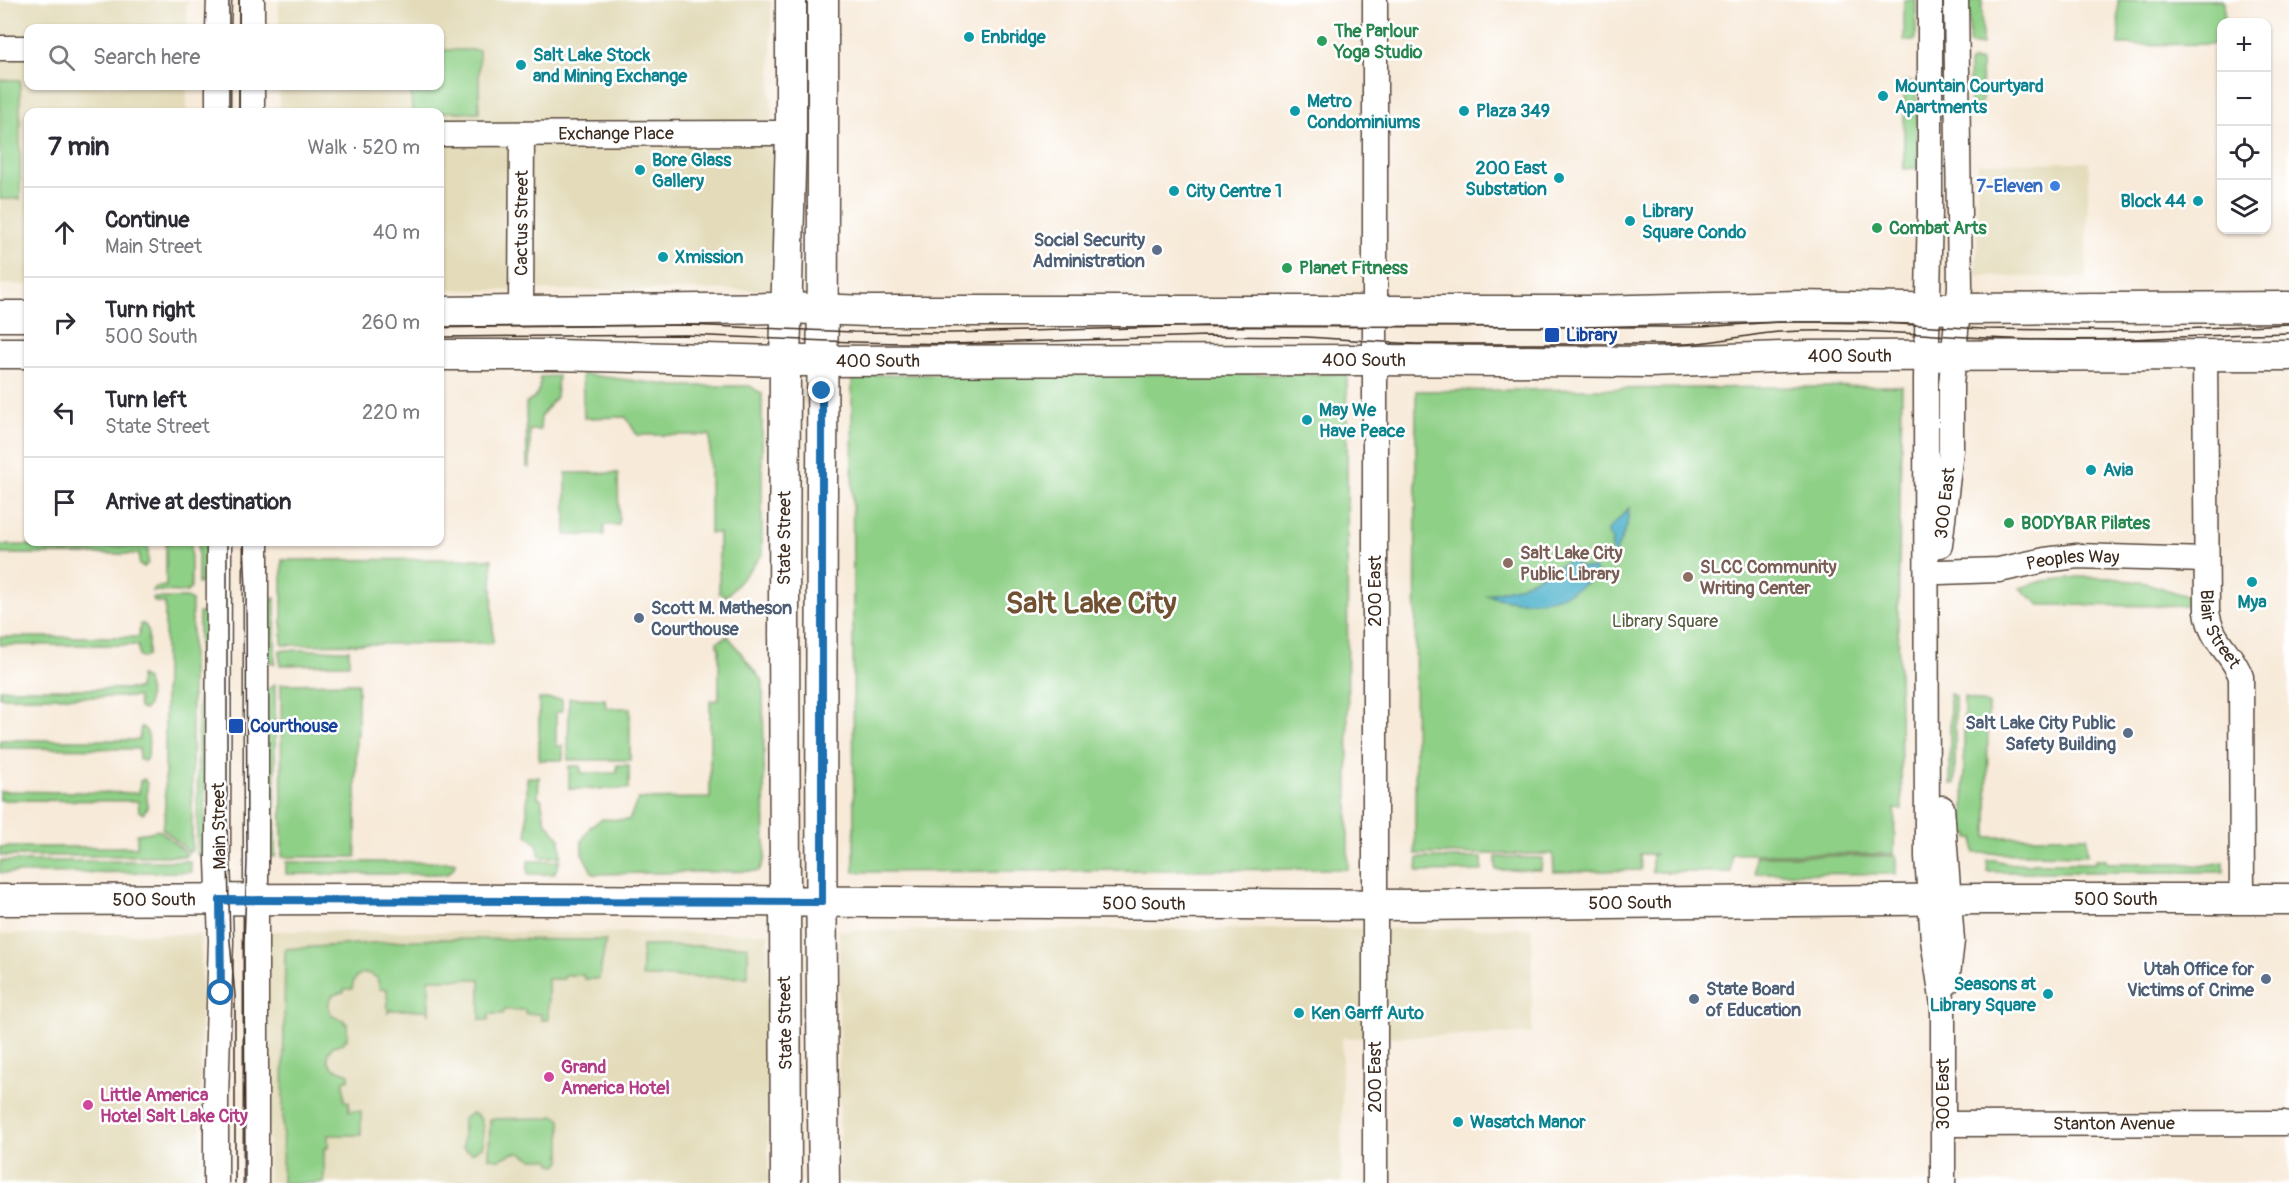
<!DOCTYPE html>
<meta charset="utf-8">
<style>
body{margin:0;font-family:Pangolin,sans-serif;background:#f7f7f7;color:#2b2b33}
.controls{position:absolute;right:18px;top:18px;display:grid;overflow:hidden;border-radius:12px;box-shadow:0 2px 4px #0004}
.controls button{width:54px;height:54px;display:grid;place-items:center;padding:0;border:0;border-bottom:2px solid #e1e1e2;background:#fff;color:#2b2b33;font:30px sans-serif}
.stop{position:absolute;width:18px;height:18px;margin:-14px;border:4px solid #1f6fb2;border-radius:50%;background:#fff}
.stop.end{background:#1f6fb2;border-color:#fff;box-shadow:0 2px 6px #0008}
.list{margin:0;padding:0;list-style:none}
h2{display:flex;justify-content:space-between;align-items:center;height:78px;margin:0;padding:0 24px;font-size:26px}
h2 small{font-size:20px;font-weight:400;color:#7c7c81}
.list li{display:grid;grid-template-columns:39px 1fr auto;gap:18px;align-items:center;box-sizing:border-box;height:90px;padding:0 24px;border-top:2px solid #e1e1e2}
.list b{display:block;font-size:22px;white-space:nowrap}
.list p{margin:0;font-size:20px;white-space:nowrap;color:#7c7c81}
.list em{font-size:20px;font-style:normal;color:#7c7c81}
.icon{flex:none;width:33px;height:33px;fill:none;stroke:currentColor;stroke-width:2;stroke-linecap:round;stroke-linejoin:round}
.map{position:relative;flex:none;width:2289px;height:1183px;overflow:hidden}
.search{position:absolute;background:#fff;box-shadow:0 2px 4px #0004;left:24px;top:24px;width:420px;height:66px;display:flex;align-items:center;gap:15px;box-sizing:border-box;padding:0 21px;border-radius:12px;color:#7c7c81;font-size:22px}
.panel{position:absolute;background:#fff;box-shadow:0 2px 4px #0004;left:24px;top:108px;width:420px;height:438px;border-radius:12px}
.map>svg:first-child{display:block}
</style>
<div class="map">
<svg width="2289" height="1183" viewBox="0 0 2289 1183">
<rect width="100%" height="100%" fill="#fff"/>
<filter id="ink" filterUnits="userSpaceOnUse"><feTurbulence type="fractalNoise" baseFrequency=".0167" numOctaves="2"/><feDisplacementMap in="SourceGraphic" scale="12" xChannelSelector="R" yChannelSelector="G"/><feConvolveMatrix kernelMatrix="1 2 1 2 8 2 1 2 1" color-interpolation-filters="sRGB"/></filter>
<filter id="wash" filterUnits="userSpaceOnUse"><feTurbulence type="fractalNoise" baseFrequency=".008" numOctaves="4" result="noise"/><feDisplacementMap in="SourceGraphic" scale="24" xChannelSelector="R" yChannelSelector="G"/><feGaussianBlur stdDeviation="1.35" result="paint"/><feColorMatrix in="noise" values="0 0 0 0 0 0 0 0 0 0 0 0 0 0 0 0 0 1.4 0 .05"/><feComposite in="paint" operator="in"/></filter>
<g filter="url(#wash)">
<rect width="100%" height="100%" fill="#f7ead9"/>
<path fill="#e3dbba" d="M 0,0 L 187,0 L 187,28 L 28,28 L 28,86 L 187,86 L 187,112 L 28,112 L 28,285 L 0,284 Z
M 279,0 L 771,0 L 772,290 L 440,290 L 440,112 L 279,112 L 279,86 L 440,86 L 440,28 L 279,28 Z
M 2089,162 L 2086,278 L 1976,276 L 1978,163 Z
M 1532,928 L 1532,1034 L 1342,1038 L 1342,1183 L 839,1183 L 839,931 Z
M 268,931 L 768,933 L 768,1183 L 268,1183 Z
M 0,934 L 201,934 L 201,1183 L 0,1183 Z"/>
<path fill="#8fd087" stroke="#657d52" stroke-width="1.5" d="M 1904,0 L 1916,0 L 1916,39 L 1913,41 L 1904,41 Z
M 1969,0 L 1982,0 L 1982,45 L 1971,45 L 1969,43 Z
M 2118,0 L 2224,0 L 2224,22 L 2222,22 L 2221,44 L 2119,45 Z
M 440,50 L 479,50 L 479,112 L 412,112 L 411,86 L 440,86 Z
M 1972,61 L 1981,61 L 1982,105 L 1970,105 L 1969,64 Z
M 0,80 L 20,80 L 20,199 L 0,199 Z
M 1904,81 L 1916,83 L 1918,168 L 1904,169 Z
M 582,374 L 675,386 L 750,386 L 762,394 L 762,555 L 727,596 L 719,593 L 719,533 L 710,533 L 710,435 L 637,435 L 626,417 L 584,418 Z
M 1347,374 L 1348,869 L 854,872 L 852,375 Z
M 558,376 L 556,397 L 541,416 L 540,430 L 530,430 L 530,468 L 527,467 L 526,403 C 539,397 540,390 540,377 Z
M 1902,386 L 1898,624 L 1902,810 L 1895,809 L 1894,854 L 1731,854 L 1731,872 L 1652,872 L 1652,855 L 1657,854 L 1640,854 L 1641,870 L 1554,872 L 1553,854 L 1415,854 L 1416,391 Z
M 566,473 L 618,473 L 619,525 L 604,525 L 604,535 L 566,535 Z
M 139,542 L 148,542 L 148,563 L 144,567 L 139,565 L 139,554 L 0,554 L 0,545 L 139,546 Z
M 166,542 L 191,542 L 191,588 L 187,592 L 152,591 L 155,587 L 166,586 Z
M 198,542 L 207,542 L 207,581 L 198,584 Z
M 492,559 L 493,643 L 282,645 L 282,560 Z
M 2078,577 L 2111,578 L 2146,583 L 2187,596 L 2188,606 L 2040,605 L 2020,588 L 2043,581 Z
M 152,598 L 187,598 L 192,601 L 192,850 L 189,852 L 162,828 L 165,818 L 165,603 L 155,602 Z
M 275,598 L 275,664 L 270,662 L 267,657 L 266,601 Z
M 199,613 L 208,613 L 204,857 L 197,855 Z
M 140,624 L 144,624 L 148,630 L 148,654 L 144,658 L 139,656 L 138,645 L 0,645 L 0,637 L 139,637 Z
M 728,636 L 763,682 L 765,858 L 759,871 L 593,874 L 582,853 L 582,841 L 590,827 L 602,819 L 629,820 L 638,799 L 710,798 L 710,701 L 719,700 L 719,647 L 717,646 L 717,642 Z
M 280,650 L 349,650 L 349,664 L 280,665 Z
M 140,676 C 152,679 148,696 148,706 L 144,710 L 139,708 L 138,697 L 0,697 L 0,689 L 139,689 Z
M 358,683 L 358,735 L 356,736 L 356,857 L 282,857 L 281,684 Z
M 275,684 L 275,857 L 266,855 L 267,690 Z
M 1950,694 L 1955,696 L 1955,784 L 1950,784 Z
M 1964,697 L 1988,704 L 1987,837 L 2087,837 L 2087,855 L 1974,853 L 1974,838 L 1969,838 L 1969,834 L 1964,834 Z
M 569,698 L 605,699 L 606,708 L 630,708 L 630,760 L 568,760 Z
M 539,699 L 562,699 L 562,711 L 556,712 L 556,746 L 563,746 L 563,760 L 539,760 Z
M 141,727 C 152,730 148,747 148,757 L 144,761 L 139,759 L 139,749 L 0,748 L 0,740 L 139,740 Z
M 617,765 L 629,765 L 629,789 L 569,789 L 569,766 L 581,766 L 581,773 L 617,773 Z
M 539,777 L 538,798 L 541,798 L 545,821 L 560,838 L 561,857 L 540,857 L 537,844 L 527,835 L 527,777 Z
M 144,779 L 147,784 L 147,808 L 143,814 L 139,811 L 138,801 L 0,800 L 0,791 L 139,793 L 140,781 Z
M 155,830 L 161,831 L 187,854 L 186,856 L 0,856 L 0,847 L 137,847 L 137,834 L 152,832 Z
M 1755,856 L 1896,856 L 1896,874 L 1755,873 Z
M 1496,857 L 1542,858 L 1541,870 L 1496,870 Z
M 1418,858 L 1482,858 L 1482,871 L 1417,872 Z
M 2096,859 L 2106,859 L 2107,863 L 2181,863 L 2200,866 L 2224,862 L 2224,872 L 1988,872 L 1987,860 L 1995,860 L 2010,864 L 2024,863 L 2025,864 L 2031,864 L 2032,863 L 2096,863 Z
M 0,861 L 190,861 L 191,872 L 0,873 Z
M 528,861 L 560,861 L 554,874 L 528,874 Z
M 286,862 L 456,862 L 453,869 L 447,874 L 286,874 Z
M 432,939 L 606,940 L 599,979 L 584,979 L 583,975 L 564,975 L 564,979 L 548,979 L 548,1020 L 541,1020 L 541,1014 L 526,1014 L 525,1010 L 504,1010 L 503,1014 L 489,1014 L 489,1020 L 480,1020 L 480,979 L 429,979 L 429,1013 L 426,1010 L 390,1010 L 388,1013 L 387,989 L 380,989 L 377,978 C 364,969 354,973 352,989 L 344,989 L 344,992 L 333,995 C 324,1007 329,1018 344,1020 L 344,1023 L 347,1023 L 347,1040 L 344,1040 L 344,1043 L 333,1046 L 328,1053 L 328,1062 L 333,1068 L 349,1074 L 349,1080 L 344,1080 L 344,1101 L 349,1102 L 349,1111 L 361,1111 L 361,1135 L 328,1135 L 328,1148 L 324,1148 L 324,1183 L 282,1183 L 285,949 Z
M 642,946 L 748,946 L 748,977 L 642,977 Z
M 472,1113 C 487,1117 482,1134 483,1146 L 472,1153 L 463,1148 L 463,1119 Z
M 554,1115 L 561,1120 L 561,1162 L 557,1165 L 552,1164 L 548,1159 L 532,1159 L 521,1153 L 513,1153 L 500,1159 L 489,1158 L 490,1119 L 549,1118 Z"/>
<path fill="#4cb1cb" stroke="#446e74" stroke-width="1.5" d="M 1629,508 L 1627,526 L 1615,554 L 1611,551 L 1612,541 L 1607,531 Z
M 1570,560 L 1580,567 L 1594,568 L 1597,574 C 1566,603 1525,607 1487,595 L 1520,586 Z"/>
</g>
<g filter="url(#ink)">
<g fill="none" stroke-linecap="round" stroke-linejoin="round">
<defs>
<g id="minor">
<path d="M 252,0 L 252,28"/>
<path d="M 1375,0 L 1375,1183"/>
<path d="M 1930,0 L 1930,210 L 1926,379 L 1927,857 L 1933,940 L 1943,1005 L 1943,1183"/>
<path d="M 218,28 L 219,0"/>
<path d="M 0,48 L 28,48"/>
<path d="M 252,86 L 252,112"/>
<path d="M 218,112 L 218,86"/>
<path id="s1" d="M 440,134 L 791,133"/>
<path id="s2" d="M 521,311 L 522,134"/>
<path id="s3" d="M 2205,356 L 2207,611 C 2211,643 2232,651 2241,677 L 2242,899"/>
<path id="s4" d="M 1940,545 L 1951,450 L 1951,385 L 1960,287 L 1956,0"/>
<path id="s5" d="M 1940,572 L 1999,570 L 2045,560 L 2077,556 L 2206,560"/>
<path d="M 1942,808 L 1952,941 L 1947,983"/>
<path id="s6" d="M 1944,1124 L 2284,1123"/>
<path d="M 216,1183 L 216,1097 L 221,941 L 218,861 L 219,542"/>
<path d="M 256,1183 L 256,542"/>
</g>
<g id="major">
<path d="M 823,0 C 824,394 818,789 824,1183"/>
<path d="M 440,312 L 787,308 L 868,311 L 1592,311 L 1798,306 L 1958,309 L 2289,307"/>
<path d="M 0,316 L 28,316"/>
<path d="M 0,353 L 28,353"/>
<path id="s7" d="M 440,355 L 557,355 L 785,361 L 1375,360 L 1649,362 L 1809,356 L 2289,355"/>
<path id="s8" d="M 0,900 L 363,899 L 1415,905 L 1984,899 L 2289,899"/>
<path id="s9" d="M 786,1183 L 784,612 L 785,361 L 791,133 L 791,0"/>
</g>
</defs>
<use href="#minor" stroke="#57473a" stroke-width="27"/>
<use href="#major" stroke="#57473a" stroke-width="33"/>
<use href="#minor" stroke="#fff" stroke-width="24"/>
<use href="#major" stroke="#fff" stroke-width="30"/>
<path stroke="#3b2a1e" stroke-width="1.5" d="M 229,0 L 229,28
M 239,28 L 239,0
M 229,86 L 229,112
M 239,86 L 239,112
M 440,327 L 687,325 L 853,332 L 951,333 L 1207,326 L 1701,327 L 1778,322 L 1866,322 L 1983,329 L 2138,331 L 2289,324
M 440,337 L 686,335 L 853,342 L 951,344 L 1207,336 L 1307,337 L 1415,344 L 1685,344 C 1717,343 1748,334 1780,332 C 1869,327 1958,339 2048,340 C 2129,342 2209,334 2289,333
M 227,542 L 227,822 L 230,941 L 235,996 L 235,1183
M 244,542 L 246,592 L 247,861 L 244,941 L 245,1183"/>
</g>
</g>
<g fill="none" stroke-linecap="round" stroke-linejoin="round" filter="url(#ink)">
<path stroke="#1f6fb2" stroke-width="8" d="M 221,993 L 220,900 L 822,902 L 822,391"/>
</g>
<g fill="#0f9aa8" stroke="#fff" stroke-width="2">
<circle cx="969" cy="37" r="6"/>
<circle cx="521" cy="65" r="6"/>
<circle cx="1883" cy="96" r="6"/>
<circle cx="1295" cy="111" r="6"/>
<circle cx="1464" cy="111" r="6"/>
<circle cx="640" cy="170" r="6"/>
<circle cx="1559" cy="178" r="6"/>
<circle cx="1174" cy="191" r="6"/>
<circle cx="2198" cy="201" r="6"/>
<circle cx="1630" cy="221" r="6"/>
<circle cx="663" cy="257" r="6"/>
<circle cx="1307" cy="420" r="6"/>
<circle cx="2091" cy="470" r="6"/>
<circle cx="2252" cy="582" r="6"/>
<circle cx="2048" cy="994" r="6"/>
<circle cx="1299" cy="1013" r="6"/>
<circle cx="1458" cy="1122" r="6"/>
</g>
<g fill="#2e9e5b" stroke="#fff" stroke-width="2">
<circle cx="1322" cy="41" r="6"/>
<circle cx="1877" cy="228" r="6"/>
<circle cx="1287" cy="268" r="6"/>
<circle cx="2009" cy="523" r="6"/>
</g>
<circle fill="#3f7fe0" stroke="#fff" stroke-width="2" cx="2055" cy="186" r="6"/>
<g fill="#5c6f8a" stroke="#fff" stroke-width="2">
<circle cx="1157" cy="250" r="6"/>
<circle cx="639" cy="618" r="6"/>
<circle cx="2128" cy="733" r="6"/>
<circle cx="2266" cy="979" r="6"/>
<circle cx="1694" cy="999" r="6"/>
</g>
<g fill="#1a4fb4" stroke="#fff" stroke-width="2">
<rect x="1544" y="327" width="16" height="16" rx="3"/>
<rect x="228" y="718" width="16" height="16" rx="3"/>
</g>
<g fill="#8d6e63" stroke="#fff" stroke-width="2">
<circle cx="1508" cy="563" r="6"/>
<circle cx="1688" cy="577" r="6"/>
</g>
<g fill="#d1479c" stroke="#fff" stroke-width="2">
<circle cx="549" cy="1077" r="6"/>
<circle cx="88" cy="1105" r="6"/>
</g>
<g text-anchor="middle" stroke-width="5" stroke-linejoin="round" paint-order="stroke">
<g font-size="18" font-weight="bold" fill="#27864d" stroke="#fff" text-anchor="start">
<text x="1334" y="37">The Parlour<tspan x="1334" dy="21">Yoga Studio</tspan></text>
<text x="1889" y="234">Combat Arts</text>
<text x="1299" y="274">Planet Fitness</text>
<text x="2021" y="529">BODYBAR Pilates</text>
</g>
<g font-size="18" font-weight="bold" fill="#0d838f" stroke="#fff" text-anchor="start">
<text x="981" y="43">Enbridge</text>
<text x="533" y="61">Salt Lake Stock<tspan x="533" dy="21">and Mining Exchange</tspan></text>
<text x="1895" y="92">Mountain Courtyard<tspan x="1895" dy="21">Apartments</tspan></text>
<text x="1307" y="107">Metro<tspan x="1307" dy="21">Condominiums</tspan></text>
<text x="1476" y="117">Plaza 349</text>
<text x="652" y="166">Bore Glass<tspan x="652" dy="21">Gallery</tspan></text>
<text x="1547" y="174" text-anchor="end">200 East<tspan x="1547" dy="21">Substation</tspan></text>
<text x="1186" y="197">City Centre 1</text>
<text x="2186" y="207" text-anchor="end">Block 44</text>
<text x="1642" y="217">Library<tspan x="1642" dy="21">Square Condo</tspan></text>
<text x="675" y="263">Xmission</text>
<text x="1319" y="416">May We<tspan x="1319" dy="21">Have Peace</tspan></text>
<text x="2103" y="476">Avia</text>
<text x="2252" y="608" text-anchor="middle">Mya</text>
<text x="2036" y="990" text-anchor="end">Seasons at<tspan x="2036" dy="21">Library Square</tspan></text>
<text x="1311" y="1019">Ken Garff Auto</text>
<text x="1470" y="1128">Wasatch Manor</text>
</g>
<g font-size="18" fill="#3b2a1e" stroke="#fff">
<text dy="6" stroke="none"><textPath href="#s1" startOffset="176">Exchange Place</textPath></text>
<text dy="6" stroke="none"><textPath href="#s2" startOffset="88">Cactus Street</textPath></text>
<text dy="6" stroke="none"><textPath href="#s7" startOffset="1410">400 South</textPath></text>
<text dy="6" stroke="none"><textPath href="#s7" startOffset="438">400 South</textPath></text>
<text dy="6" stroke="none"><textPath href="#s7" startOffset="924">400 South</textPath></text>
<text dy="6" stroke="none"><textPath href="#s4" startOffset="42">300 East</textPath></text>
<text dy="6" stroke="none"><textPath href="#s9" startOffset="645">State Street</textPath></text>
<text dy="6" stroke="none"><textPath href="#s5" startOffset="134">Peoples Way</textPath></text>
<text transform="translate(1375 591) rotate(-90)" y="6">200 East</text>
<text dy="6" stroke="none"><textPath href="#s3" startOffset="276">Blair Street</textPath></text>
<text transform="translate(219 826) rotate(-91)" y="6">Main Street</text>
<text dy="6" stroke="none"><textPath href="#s8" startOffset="2116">500 South</textPath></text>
<text dy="6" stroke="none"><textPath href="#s8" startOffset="154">500 South</textPath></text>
<text dy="6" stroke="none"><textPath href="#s8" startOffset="1630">500 South</textPath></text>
<text dy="6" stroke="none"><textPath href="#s8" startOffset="1144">500 South</textPath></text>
<text transform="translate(785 1023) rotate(-91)" y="6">State Street</text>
<text transform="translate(1375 1077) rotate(-90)" y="6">200 East</text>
<text transform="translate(1943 1094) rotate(-90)" y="6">300 East</text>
<text dy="6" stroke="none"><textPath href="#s6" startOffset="170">Stanton Avenue</textPath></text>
</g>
<g font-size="18" font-weight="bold" fill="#366cbe" stroke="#fff" text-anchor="end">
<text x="2043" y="192">7-Eleven</text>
</g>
<g font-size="18" font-weight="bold" fill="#4e5e75" stroke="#fff" text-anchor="end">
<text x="1145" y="246">Social Security<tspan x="1145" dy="21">Administration</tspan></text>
<text x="651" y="614" text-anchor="start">Scott M. Matheson<tspan x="651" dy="21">Courthouse</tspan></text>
<text x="2116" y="729">Salt Lake City Public<tspan x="2116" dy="21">Safety Building</tspan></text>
<text x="2254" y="975">Utah Office for<tspan x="2254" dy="21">Victims of Crime</tspan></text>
<text x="1706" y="995" text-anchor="start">State Board<tspan x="1706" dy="21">of Education</tspan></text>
</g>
<g font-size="18" font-weight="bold" fill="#164399" stroke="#fff" text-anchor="start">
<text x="1566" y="341">Library</text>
<text x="250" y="732">Courthouse</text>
</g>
<g font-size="18" font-weight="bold" fill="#785e54" stroke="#fff" text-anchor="start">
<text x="1520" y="559">Salt Lake City<tspan x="1520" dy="21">Public Library</tspan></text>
<text x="1700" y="573">SLCC Community<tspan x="1700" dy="21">Writing Center</tspan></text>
</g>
<g font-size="18" fill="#545c3e" stroke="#fff">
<text x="1665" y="627">Library Square</text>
</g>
<g font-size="18" font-weight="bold" fill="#b23c85" stroke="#fff" text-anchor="start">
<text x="561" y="1073">Grand<tspan x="561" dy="21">America Hotel</tspan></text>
<text x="100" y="1101">Little America<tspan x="100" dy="21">Hotel Salt Lake City</tspan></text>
</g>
<g font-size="30" font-weight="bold" fill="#705232" stroke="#fff">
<text x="1091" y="613">Salt Lake City</text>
</g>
</g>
</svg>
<div class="controls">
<button>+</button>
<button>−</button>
<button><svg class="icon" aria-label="locate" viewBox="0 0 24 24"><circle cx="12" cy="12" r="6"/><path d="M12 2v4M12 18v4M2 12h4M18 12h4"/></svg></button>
<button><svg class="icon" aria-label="layers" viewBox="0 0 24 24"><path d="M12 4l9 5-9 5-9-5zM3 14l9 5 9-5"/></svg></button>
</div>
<div class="stop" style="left:221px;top:993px"></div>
<div class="stop end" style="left:822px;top:391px"></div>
<div class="search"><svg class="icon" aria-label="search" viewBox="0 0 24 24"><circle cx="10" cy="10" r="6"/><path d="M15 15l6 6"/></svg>Search here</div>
<section class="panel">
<h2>7 min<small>Walk · 520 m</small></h2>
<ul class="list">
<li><svg class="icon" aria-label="ahead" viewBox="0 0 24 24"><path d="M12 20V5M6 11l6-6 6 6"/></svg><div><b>Continue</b><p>Main Street</p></div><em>40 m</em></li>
<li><svg class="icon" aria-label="right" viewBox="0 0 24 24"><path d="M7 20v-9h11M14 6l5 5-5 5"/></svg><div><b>Turn right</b><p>500 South</p></div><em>260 m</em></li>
<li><svg class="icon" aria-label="left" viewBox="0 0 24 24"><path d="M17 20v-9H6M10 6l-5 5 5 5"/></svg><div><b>Turn left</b><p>State Street</p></div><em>220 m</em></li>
<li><svg class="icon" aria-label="arrive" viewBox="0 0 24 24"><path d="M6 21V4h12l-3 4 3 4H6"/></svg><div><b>Arrive at destination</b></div></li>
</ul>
</section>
</div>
